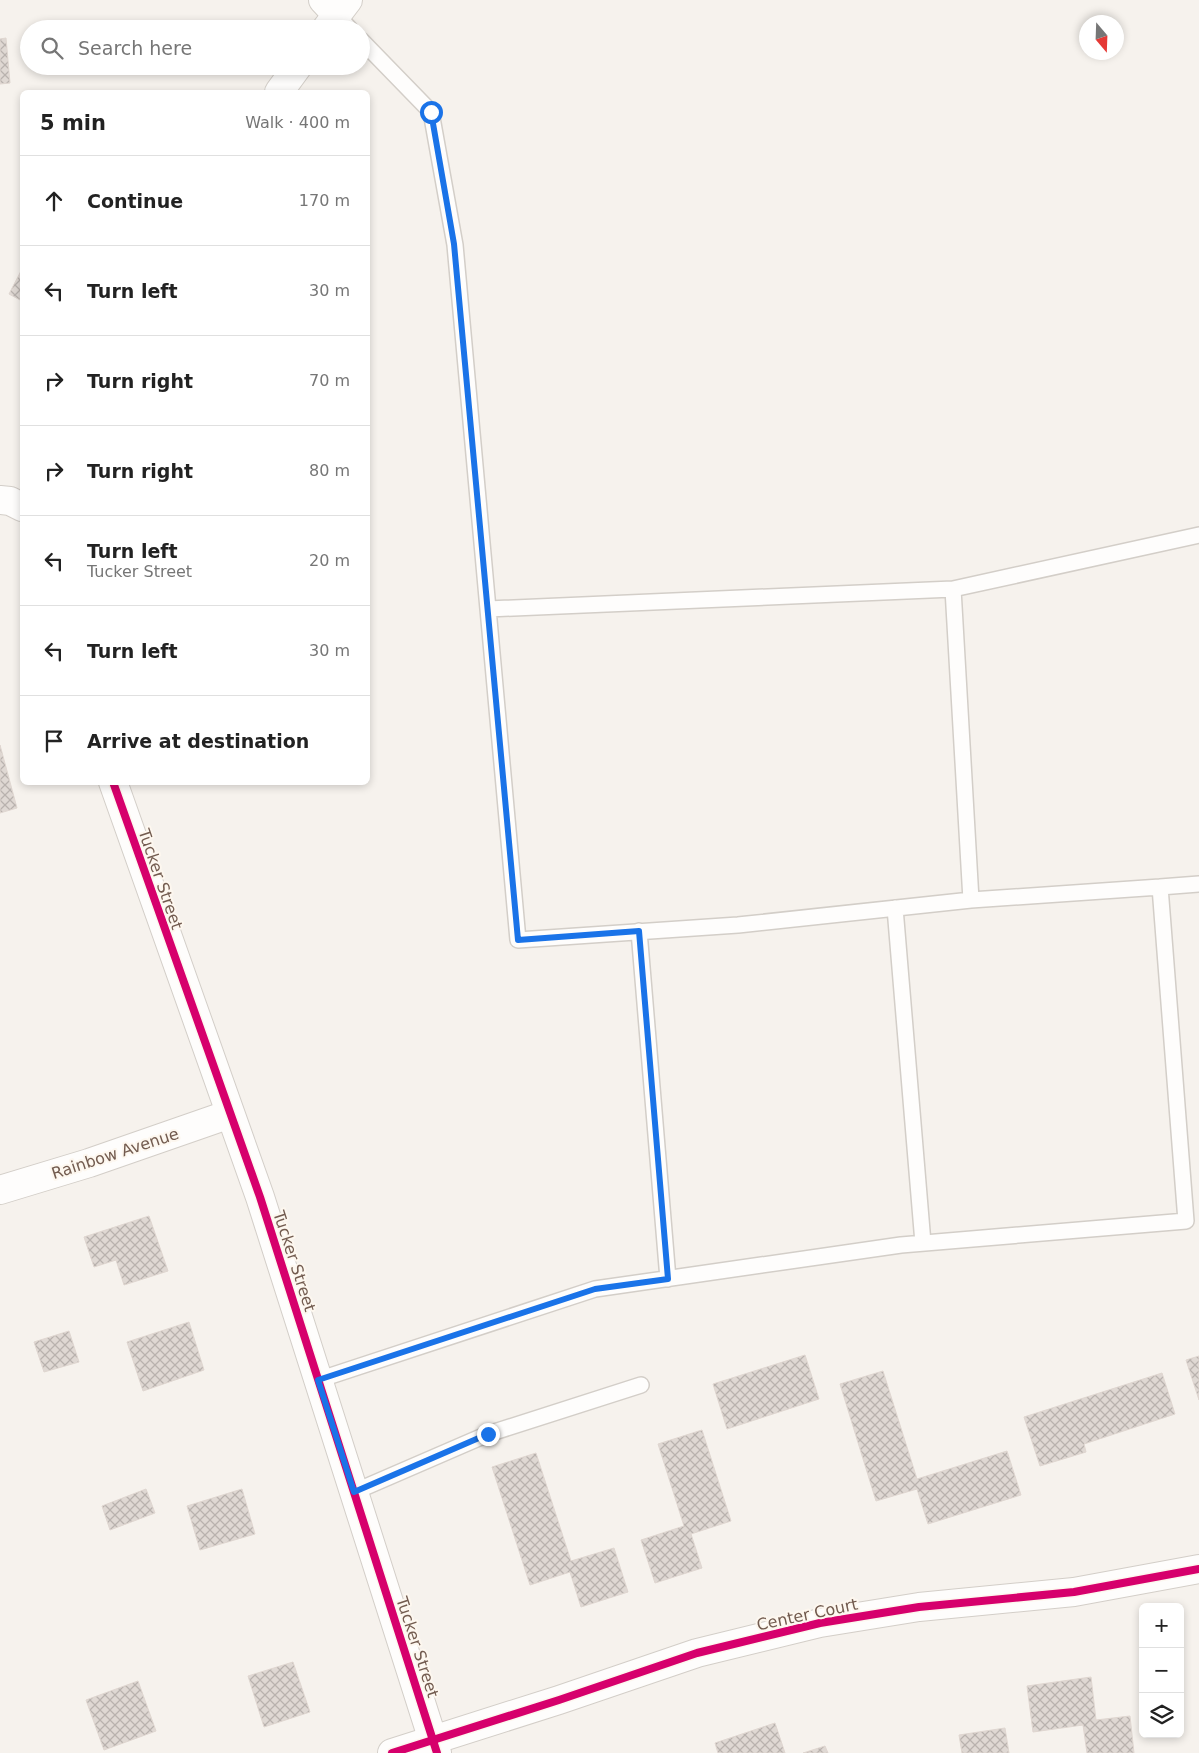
<!DOCTYPE html>
<meta charset="utf-8">
<style>
body{margin:0;font-family:"DejaVu Sans",sans-serif;background:#f6f6f6;color:#222}
.controls{position:absolute;right:15px;bottom:15px;display:grid;overflow:hidden;border-radius:8px;box-shadow:0 2px 8px #0003}
.controls button{width:45px;height:45px;display:grid;place-items:center;padding:0;border:0;border-bottom:1px solid #e0e0e0;background:#fff;color:#222;font:25px sans-serif}
.compass{position:absolute;left:1079px;top:15px;width:45px;height:45px;border-radius:50%;background:#fff;box-shadow:0 2px 8px #0003;rotate:161deg}
.stop{position:absolute;width:15px;height:15px;margin:-11px;border:4px solid #1a73e8;border-radius:50%;background:#fff}
.stop.end{background:#1a73e8;border-color:#fff;box-shadow:0 1px 5px #0008}
.list{margin:0;padding:0;list-style:none}
h2{display:flex;justify-content:space-between;align-items:center;height:65px;margin:0;padding:0 20px;font-size:21px}
h2 small{font-size:16px;font-weight:400;color:#767676}
.list li{display:grid;grid-template-columns:32px 1fr auto;gap:15px;align-items:center;box-sizing:border-box;height:90px;padding:0 20px;border-top:1px solid #e0e0e0}
.list b{display:block;font-size:19px;white-space:nowrap}
.list p{margin:0;font-size:16px;white-space:nowrap;color:#767676}
.list em{font-size:16px;font-style:normal;color:#767676}
.icon{flex:none;width:28px;height:28px;fill:none;stroke:currentColor;stroke-width:2;stroke-linecap:round;stroke-linejoin:round}
.map{position:relative;flex:none;width:1199px;height:1753px;overflow:hidden}
.search{position:absolute;background:#fff;box-shadow:0 2px 8px #0003;left:20px;top:20px;width:350px;height:55px;display:flex;align-items:center;gap:12px;box-sizing:border-box;padding:0 18px;border-radius:28px;color:#767676;font-size:19px}
.panel{position:absolute;background:#fff;box-shadow:0 2px 8px #0003;left:20px;top:90px;width:350px;height:695px;border-radius:8px}
.map>svg:first-child{display:block}
</style>
<div class="map">
<svg width="1199" height="1753" viewBox="0 0 1199 1753">
<defs>
<pattern id="building-cross-hatch" width="8" height="8" patternUnits="userSpaceOnUse" patternTransform="scale(1.25)"><rect width="8" height="8" fill="#dfd8d3"/><path d="M0 0l8 8M0 8l8-8" fill="none" stroke="#b9b2ae"/></pattern>
</defs>
<rect width="100%" height="100%" fill="#f6f2ed"/>
<path fill="url(#building-cross-hatch)" stroke="#dfd6d0" d="M 6,38 L 10,83 L 0,84 L 0,39 Z
M 22,269 L 22,301 L 9,294 Z
M 0,745 L 17,808 L 0,813 Z
M 149,1216 L 168,1271 L 124,1285 L 116,1260 L 94,1267 L 84,1237 Z
M 189,1322 L 204,1370 L 143,1391 L 127,1342 Z
M 69,1331 L 79,1362 L 44,1372 L 34,1342 Z
M 805,1355 L 819,1399 L 727,1429 L 713,1384 Z
M 1199,1356 L 1199,1400 L 1186,1360 Z
M 883,1371 L 917,1479 L 1007,1451 L 1021,1495 L 928,1524 L 917,1489 L 876,1501 L 840,1384 Z
M 1162,1373 L 1175,1414 L 1084,1444 L 1086,1452 L 1040,1466 L 1024,1417 Z
M 702,1430 L 731,1521 L 691,1534 L 702,1568 L 655,1583 L 641,1540 L 684,1526 L 658,1444 Z
M 536,1453 L 571,1561 L 614,1548 L 628,1592 L 581,1607 L 570,1572 L 530,1585 L 492,1467 Z
M 146,1489 L 155,1513 L 110,1530 L 102,1506 Z
M 242,1489 L 255,1534 L 200,1550 L 187,1506 Z
M 293,1662 L 310,1712 L 264,1727 L 248,1676 Z
M 1091,1677 L 1096,1720 L 1130,1716 L 1134,1753 L 1087,1753 L 1083,1725 L 1033,1732 L 1027,1686 Z
M 138,1681 L 156,1731 L 104,1750 L 86,1700 Z
M 775,1723 L 785,1753 L 718,1753 L 715,1743 Z
M 1005,1728 L 1009,1753 L 962,1753 L 959,1735 Z
M 825,1746 L 828,1753 L 803,1753 Z"/>
<g fill="none" stroke-linecap="round" stroke-linejoin="round">
<defs>
<path id="service" d="M 337,15 L 350,29
M 361,40 L 431,112 L 455,245 L 488,609
M 953,589 L 1199,535
M 1160,887 L 1199,884
M 895,908 L 923,1243
M 639,931 L 668,1279
M 318,1380 L 595,1289 L 901,1245 L 1186,1221 L 1160,887 L 971,900 L 738,925 L 518,940 L 488,609 L 953,589 L 971,900
M 354,1492 L 488,1434 L 641,1385"/>
<path id="minor" d="M 323,0 L 337,15
M 0,500 L 10,501 L 22,507
M 0,1190 L 89,1163 L 230,1114
M 392,1753 L 559,1700 L 697,1653 L 820,1623 L 919,1607 L 1074,1592 L 1199,1569"/>
<path id="tertiary" d="M 326,29 L 348,0
M 279,92 L 298,66
M 113,782 L 260,1197 L 437,1753"/>
</defs>
<use href="#service" stroke="#d3cec8" stroke-width="18"/>
<use href="#minor" stroke="#d3cec8" stroke-width="30"/>
<use href="#tertiary" stroke="#d3cec8" stroke-width="30"/>
<use href="#service" stroke="#fefdfc" stroke-width="15"/>
<use href="#minor" stroke="#fefdfc" stroke-width="28"/>
<use href="#tertiary" stroke="#fefdfc" stroke-width="28"/>
<defs>
<path id="cycleway" d="M 113,782 L 260,1197 L 437,1753
M 392,1753 L 559,1700 L 697,1653 L 820,1623 L 919,1607 L 1074,1592 L 1199,1569"/>
</defs>
<use href="#cycleway" stroke="#fdf7ef" stroke-width="11"/>
<use href="#cycleway" stroke="#d6006c" stroke-width="8"/>
</g>
<g fill="none" stroke-linecap="round" stroke-linejoin="round">
<path stroke="#1a73e8" stroke-width="6" d="M 431,112 L 454,244 L 518,940 L 639,931 L 668,1279 L 595,1289 L 318,1380 L 354,1492 L 488,1434"/>
</g>
<g text-anchor="middle" stroke-width="4" stroke-linejoin="round" paint-order="stroke">
<g font-size="16" fill="#725b4f" stroke="#fdf7ef">
<text transform="translate(161 879) rotate(71)" y="6">Tucker Street</text>
<text transform="translate(115 1153) rotate(-18)" y="6">Rainbow Avenue</text>
<text transform="translate(295 1261) rotate(72)" y="6">Tucker Street</text>
<text transform="translate(807 1614) rotate(-12)" y="6">Center Court</text>
<text transform="translate(418 1647) rotate(72)" y="6">Tucker Street</text>
</g>
</g>
</svg>
<div class="controls">
<button>+</button>
<button>−</button>
<button><svg class="icon" aria-label="layers" viewBox="0 0 24 24"><path d="M12 4l9 5-9 5-9-5zM3 14l9 5 9-5"/></svg></button>
</div>
<svg class="compass" viewBox="-18 -18 36 36"><path d="M0-13l5 13h-10z" fill="#e53935"/><path d="M0 13l5-13h-10z" fill="#767676"/></svg>
<div class="stop" style="left:431px;top:112px"></div>
<div class="stop end" style="left:488px;top:1434px"></div>
<div class="search"><svg class="icon" aria-label="search" viewBox="0 0 24 24"><circle cx="10" cy="10" r="6"/><path d="M15 15l6 6"/></svg>Search here</div>
<section class="panel">
<h2>5 min<small>Walk · 400 m</small></h2>
<ul class="list">
<li><svg class="icon" aria-label="ahead" viewBox="0 0 24 24"><path d="M12 20V5M6 11l6-6 6 6"/></svg><div><b>Continue</b></div><em>170 m</em></li>
<li><svg class="icon" aria-label="left" viewBox="0 0 24 24"><path d="M17 20v-9H6M10 6l-5 5 5 5"/></svg><div><b>Turn left</b></div><em>30 m</em></li>
<li><svg class="icon" aria-label="right" viewBox="0 0 24 24"><path d="M7 20v-9h11M14 6l5 5-5 5"/></svg><div><b>Turn right</b></div><em>70 m</em></li>
<li><svg class="icon" aria-label="right" viewBox="0 0 24 24"><path d="M7 20v-9h11M14 6l5 5-5 5"/></svg><div><b>Turn right</b></div><em>80 m</em></li>
<li><svg class="icon" aria-label="left" viewBox="0 0 24 24"><path d="M17 20v-9H6M10 6l-5 5 5 5"/></svg><div><b>Turn left</b><p>Tucker Street</p></div><em>20 m</em></li>
<li><svg class="icon" aria-label="left" viewBox="0 0 24 24"><path d="M17 20v-9H6M10 6l-5 5 5 5"/></svg><div><b>Turn left</b></div><em>30 m</em></li>
<li><svg class="icon" aria-label="arrive" viewBox="0 0 24 24"><path d="M6 21V4h12l-3 4 3 4H6"/></svg><div><b>Arrive at destination</b></div></li>
</ul>
</section>
</div>
